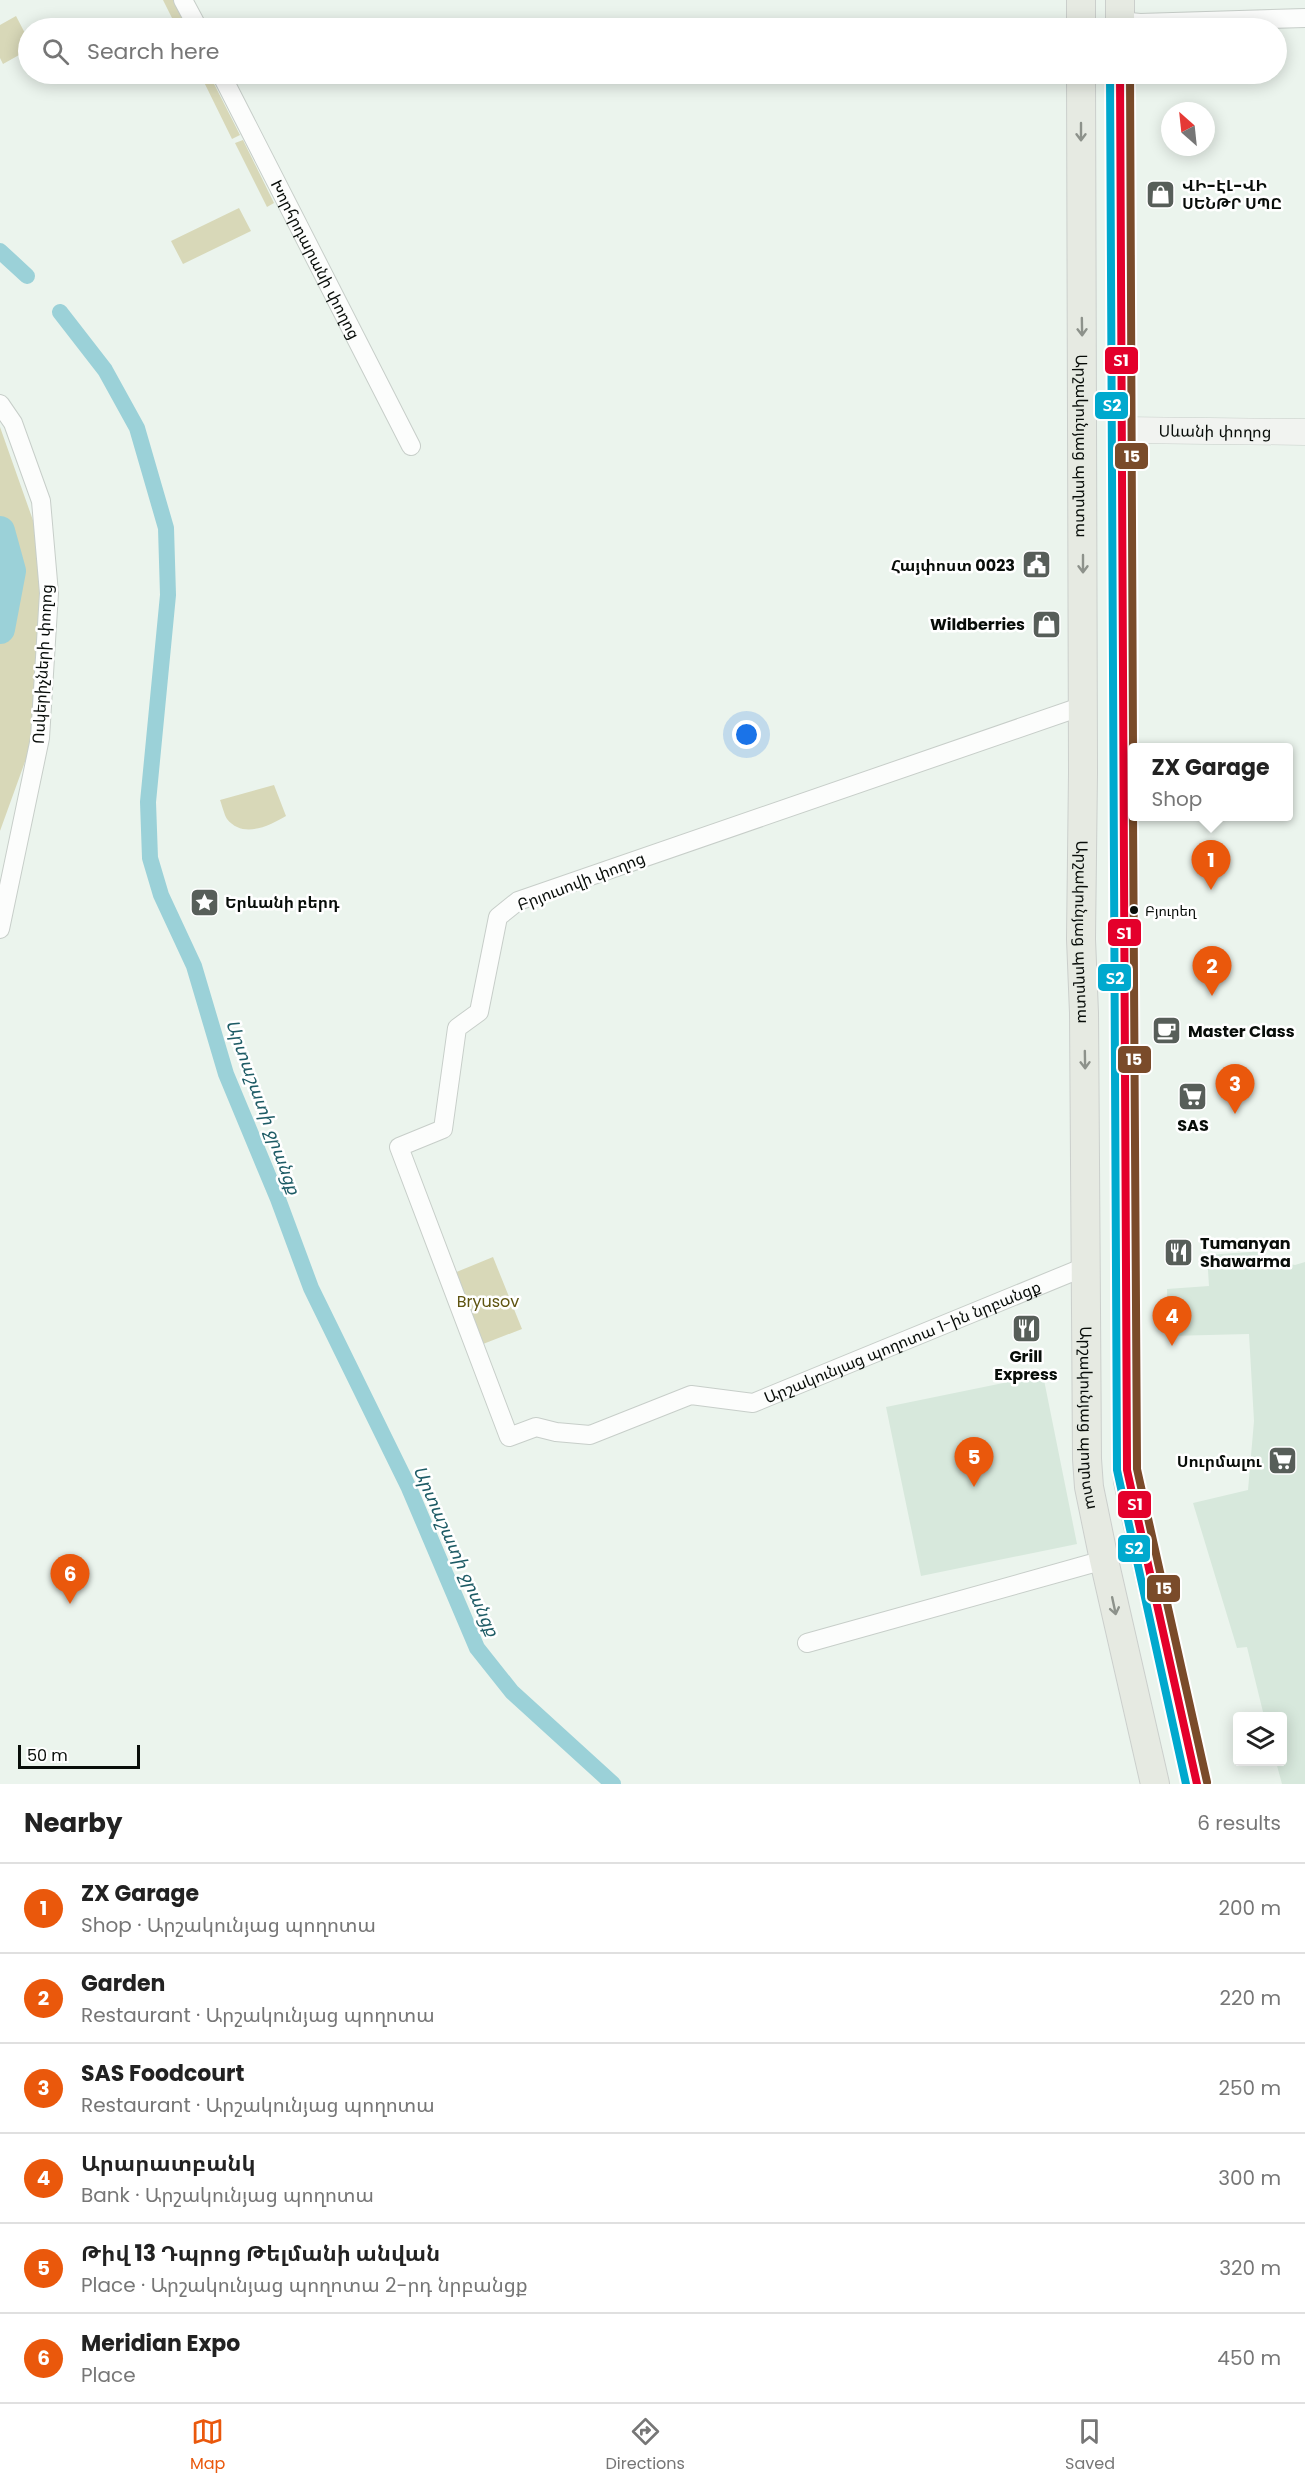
<!DOCTYPE html>
<meta charset="utf-8">
<style>
body{margin:0;font-family:Poppins,"Noto Sans Armenian",sans-serif;background:#f6f6f6;color:#222}
.controls{position:absolute;right:18px;bottom:18px;display:grid;overflow:hidden;border-radius:6px;box-shadow:0 3px 15px #0003}
.controls button{width:54px;height:54px;display:grid;place-items:center;padding:0;border:0;border-bottom:2px solid #e0e0e0;background:#fff;color:#222;font:30px sans-serif}
.compass{position:absolute;left:1161px;top:102px;width:54px;height:54px;border-radius:50%;background:#fff;box-shadow:0 3px 15px #0003;rotate:333deg}
.scale{position:absolute;left:18px;bottom:15px;width:122px;box-sizing:border-box;padding-left:6px;border:3px solid #080d09;border-top:0;font-size:16px;line-height:21px;white-space:nowrap;color:#080d09;-webkit-text-stroke:4px #fff;paint-order:stroke}
.you{position:absolute;left:747px;top:735px;width:21px;height:21px;margin:-15px;border:4px solid #fff;border-radius:50%;background:#1a73e8;box-shadow:0 0 0 9px #1a73e833}
.badge{display:grid;place-items:center;width:39px;height:39px;border-radius:50%;background:#ea580c;color:#fff;font-size:20px;font-weight:700}
.pin{position:absolute;translate:-50% -50px;filter:drop-shadow(0 2px 3px #0008)}
.pin::after{content:'';position:absolute;top:32px;width:21px;height:18px;background:inherit;clip-path:polygon(0 0,100% 0,50% 100%)}
.popup{position:absolute;left:1128px;top:743px;width:165px;height:78px;box-sizing:border-box;display:grid;place-content:center;border-radius:6px;background:#fff;filter:drop-shadow(0 2px 4px #0005);font-size:20px;white-space:nowrap;color:#767676}
.popup b{font-size:22px;color:#222}
.popup::after{content:'';position:absolute;left:50%;top:100%;margin-left:-12px;border:12px solid transparent;border-top-color:#fff}
.list{margin:0;padding:0;list-style:none}
h2{display:flex;justify-content:space-between;align-items:center;height:78px;margin:0;padding:0 24px;font-size:26px}
h2 small{font-size:20px;font-weight:400;color:#767676}
.list li{display:grid;grid-template-columns:39px 1fr auto;gap:18px;align-items:center;box-sizing:border-box;height:90px;padding:0 24px;border-top:2px solid #e0e0e0}
.list b{display:block;font-size:22px;white-space:nowrap}
.list p{margin:0;font-size:20px;white-space:nowrap;color:#767676}
.list em{font-size:20px;font-style:normal;color:#767676}
.icon{flex:none;width:33px;height:33px;fill:none;stroke:currentColor;stroke-width:2;stroke-linecap:round;stroke-linejoin:round}
.map{position:relative;flex:none;width:1305px;height:1784px;overflow:hidden}
.search{position:absolute;background:#fff;box-shadow:0 3px 15px #0003;left:18px;right:18px;top:18px;height:66px;display:flex;align-items:center;gap:15px;box-sizing:border-box;padding:0 21px;border-radius:33px;color:#767676;font-size:22px}
.sheet{height:618px;background:#fff}
nav{display:flex;justify-content:space-around;align-items:center;box-sizing:border-box;height:84px;border-top:2px solid #e0e0e0;background:#fff;font-size:16px;color:#767676}
nav a{display:grid;justify-items:center;gap:3px}
nav .on{color:#ea580c}
.map>svg:first-child{display:block}
</style>
<div class="map">
<svg width="1305" height="1784" viewBox="0 0 1305 1784">
<rect width="100%" height="100%" fill="#ebf4ed"/>
<path fill="#d7e8dc" d="M 1264,1251 L 1267,1259 L 1295,1265 L 1305,1262 L 1305,1784 L 1282,1784 L 1276,1762 L 1282,1762 L 1282,1716 L 1264,1716 L 1247,1647 L 1237,1648 L 1193,1503 L 1248,1490 L 1254,1421 L 1249,1334 L 1168,1336 L 1167,1289 L 1209,1286 L 1207,1255 Z
M 1043,1375 L 1077,1544 L 921,1576 L 886,1407 Z"/>
<path fill="#d8d8b8" d="M 163,0 L 173,0 L 187,28 L 177,28 Z
M 16,16 L 28,39 L 28,50 L 3,64 L 0,58 L 0,25 Z
M 205,74 L 209,74 L 240,135 L 232,139 L 201,76 Z
M 243,140 L 274,203 L 267,207 L 235,143 Z
M 239,208 L 251,231 L 183,264 L 171,241 Z
M 0,427 L 35,526 L 43,591 L 35,734 L 0,831 Z
M 274,785 L 286,816 C 269,826 243,839 227,819 C 224,814 222,805 220,800 Z
M 493,1257 L 522,1329 L 483,1344 L 454,1273 Z"/>
<g fill="none" stroke-linecap="round" stroke-linejoin="round">
<path stroke="#9bd1d8" stroke-width="16" d="M 0,251 L 27,276
M 60,312 L 105,370 L 137,428 L 166,528 L 168,595 L 148,802 L 150,858 L 161,895 L 194,966 L 226,1074 L 278,1199 L 311,1288 L 409,1488 L 477,1648 L 512,1692 L 613,1784"/>
<path stroke="#9bd1d8" stroke-width="30" d="M 0,531 L 11,571 L 0,629"/>
<defs>
<g id="street">
<path d="M 183,0 L 198,28"/>
<path d="M 1120,21 L 1140,23 L 1305,18"/>
<path id="s1" d="M 221,74 L 411,446"/>
<path d="M 0,404 L 13,423 L 41,501 L 49,593 L 40,738 L 0,929"/>
<path id="s2" d="M 1083,706 L 518,901 L 498,917 L 479,1012 L 457,1028 L 443,1129 L 399,1147 L 509,1437 L 536,1427 L 556,1432 L 590,1435 L 691,1395 L 753,1403 L 1087,1266"/>
<path d="M 807,1643 L 1104,1560"/>
</g>
<g id="secondary">
<path id="s3" d="M 1123,430 L 1305,432"/>
</g>
<g id="primary">
<path d="M 1120,0 L 1120,28"/>
<path d="M 1081,28 L 1081,0"/>
<path id="s4" d="M 1081,74 L 1083,773 L 1081,939 L 1084,1013 L 1087,1459 L 1089,1487 L 1104,1560 L 1155,1784"/>
<path d="M 1120,74 C 1124,539 1121,1004 1127,1470 L 1128,1481 L 1197,1784"/>
</g>
</defs>
<use href="#street" stroke="#c7cec9" stroke-width="20"/>
<use href="#secondary" stroke="#c7cec9" stroke-width="27"/>
<use href="#primary" stroke="#cbcfcc" stroke-width="30"/>
<use href="#street" stroke="#fcfdfc" stroke-width="18"/>
<use href="#secondary" stroke="#f1f3f0" stroke-width="26"/>
<use href="#primary" stroke="#e6eae2" stroke-width="28"/>
<defs>
<path id="bus-1" d="M 1120,74 L 1127,1470 L 1197,1784"/>
<path id="bus-2" d="M 1110,74 L 1117,1470 L 1186,1784"/>
<path id="bus-3" d="M 1130,74 L 1133,748
M 1133,816 L 1137,1469 L 1207,1782"/>
</defs>
<use href="#bus-1" stroke="#fff" stroke-width="12"/>
<use href="#bus-2" stroke="#fff" stroke-width="12"/>
<use href="#bus-3" stroke="#fff" stroke-width="12"/>
<use href="#bus-1" stroke="#e4002b" stroke-width="8"/>
<use href="#bus-2" stroke="#00a9ce" stroke-width="8"/>
<use href="#bus-3" stroke="#7a4b2a" stroke-width="8"/>
</g>
<defs><path id="oneway-shaft" d="M-6 0H5M1.5-3L5.5 0L1.5 3" fill="none" stroke-width="1.6" stroke-linecap="round" stroke-linejoin="round" transform="scale(1.5)"/></defs>
<g stroke="#8d928b">
<use href="#oneway-shaft" transform="translate(1081 132) rotate(90)"/>
<use href="#oneway-shaft" transform="translate(1082 327) rotate(89)"/>
<use href="#oneway-shaft" transform="translate(1083 564) rotate(90)"/>
<use href="#oneway-shaft" transform="translate(1085 1060) rotate(89)"/>
<use href="#oneway-shaft" transform="translate(1114 1606) rotate(78)"/>
</g>
<defs>
<symbol id="shop-square" viewBox="-11 -11 22 22"><rect x="-9" y="-9" width="18" height="18" rx="4" fill="#575e59" stroke="#fff"/><path d="M-5-2.5h2.3a2.7 3.5 0 0 1 5.4 0H5L5.5 6h-11ZM-1.5-2.5h3a1.5 2.3 0 0 0-3 0Z" fill="#fff"/></symbol>
<symbol id="civic-square" viewBox="-11 -11 22 22"><rect x="-9" y="-9" width="18" height="18" rx="4" fill="#575e59" stroke="#fff"/><path d="M-.6-6.5H3V-4.5H.6V-3L4-1V1h2V6H-6V1h2V-1L-.6-3ZM-1.2 2.5V6h2.4V2.5Z" fill="#fff"/></symbol>
<symbol id="sight-square" viewBox="-11 -11 22 22"><rect x="-9" y="-9" width="18" height="18" rx="4" fill="#575e59" stroke="#fff"/><path d="M0-6L1.8-2.2L6-1.7L2.9 1.2L3.7 5.4L0 3.3L-3.7 5.4L-2.9 1.2L-6-1.7L-1.8-2.2Z" fill="#fff"/></symbol>
<symbol id="cafe-square" viewBox="-11 -11 22 22"><rect x="-9" y="-9" width="18" height="18" rx="4" fill="#575e59" stroke="#fff"/><path d="M-5.5-4.5H6V0H3Q3 3.5 0 3.5H-2.5Q-5.5 3.5-5.5 0ZM3-3.2v2h1.7v-2ZM-6 4.5H4V6H-6Z" fill="#fff"/></symbol>
<symbol id="supermarket-square" viewBox="-11 -11 22 22"><rect x="-9" y="-9" width="18" height="18" rx="4" fill="#575e59" stroke="#fff"/><path d="M-6-5.5h2.5l.6 2H6L4.5 2H-2.5L-4.4-4H-6ZM-1.5 3.2a1.3 1.3 0 1 0 .1 0ZM3 3.2a1.3 1.3 0 1 0 .1 0Z" fill="#fff"/></symbol>
<symbol id="restaurant-square" viewBox="-11 -11 22 22"><rect x="-9" y="-9" width="18" height="18" rx="4" fill="#575e59" stroke="#fff"/><path d="M-5-6h1v4h1v-4h1v4h1v-4h1v5L-1.5 .5V6h-2V.5L-5-1ZM5-6V6H3V1.5H1.5Q1.5-4 5-6Z" fill="#fff"/></symbol>
</defs>
<g fill-rule="evenodd">
<use href="#shop-square" x="1144" y="178" width="33" height="33"/>
<use href="#civic-square" x="1020" y="548" width="33" height="33"/>
<use href="#shop-square" x="1030" y="608" width="33" height="33"/>
<use href="#sight-square" x="188" y="886" width="33" height="33"/>
<use href="#cafe-square" x="1150" y="1014" width="33" height="33"/>
<use href="#supermarket-square" x="1176" y="1080" width="33" height="33"/>
<use href="#restaurant-square" x="1162" y="1236" width="33" height="33"/>
<use href="#restaurant-square" x="1010" y="1312" width="33" height="33"/>
<use href="#supermarket-square" x="1266" y="1444" width="33" height="33"/>
</g>
<circle fill="#080d09" stroke="#fff" stroke-width="2" cx="1134" cy="910" r="5"/>
<g text-anchor="middle" stroke-width="5" stroke-linejoin="round" paint-order="stroke">
<g font-size="14" fill="#080d09" stroke="#fff" text-anchor="start">
<text x="1145" y="916">Բյուրեղ</text>
</g>
<g font-size="16" font-weight="bold" fill="#080d09" stroke="#fff" text-anchor="start">
<text x="1182" y="191">ՎԻ-ԷԼ-ՎԻ<tspan x="1182" dy="18">ՍԵՆԹՐ ՍՊԸ</tspan></text>
<text x="1015" y="571" text-anchor="end">Հայփոստ 0023</text>
<text x="1025" y="630" text-anchor="end">Wildberries</text>
<text x="225" y="908">Երևանի բերդ</text>
<text x="1188" y="1037">Master Class</text>
<text x="1193" y="1131" text-anchor="middle">SAS</text>
<text x="1200" y="1249">Tumanyan<tspan x="1200" dy="18">Shawarma</tspan></text>
<text x="1026" y="1362" text-anchor="middle">Grill<tspan x="1026" dy="18">Express</tspan></text>
<text x="1262" y="1467" text-anchor="end">Սուրմալու</text>
</g>
<g font-size="16" fill="#080d09" stroke="#fff">
<text dy="6" stroke="none"><textPath href="#s1" startOffset="208">Խորհրդարանի փողոց</textPath></text>
<text dy="6" stroke="none"><textPath href="#s3" startOffset="92">Սևանի փողոց</textPath></text>
<text dy="6" stroke="none"><textPath href="#s4" startOffset="372">Արշակունյաց պողոտա</textPath></text>
<text transform="translate(42 664) rotate(-87)" y="6">Ոսկերիչների փողոց</text>
<text transform="translate(581 881) rotate(-21)" y="6">Բրյուսովի փողոց</text>
<text dy="6" stroke="none"><textPath href="#s4" startOffset="858">Արշակունյաց պողոտա</textPath></text>
<text dy="6" stroke="none"><textPath href="#s2" startOffset="1623">Արշակունյաց պողոտա 1-ին նրբանցք</textPath></text>
<text dy="6" stroke="none"><textPath href="#s4" startOffset="1344">Արշակունյաց պողոտա</textPath></text>
</g>
<g font-size="16" fill="#5e5411" stroke="#fff">
<text x="488" y="1307">Bryusov</text>
</g>
<g font-size="18" font-style="italic" fill="#1d5b65" stroke="#fff">
<text transform="translate(263 1107) rotate(70)" y="6">Արտաշատի ջրանցք</text>
<text transform="translate(456 1551) rotate(66)" y="6">Արտաշատի ջրանցք</text>
</g>
</g>
<g stroke="#fff" stroke-width="2">
<rect x="1104" y="346" width="35" height="29" rx="6" fill="#e4002b"/>
<rect x="1094" y="391" width="35" height="29" rx="6" fill="#00a9ce"/>
<rect x="1114" y="442" width="35" height="28" rx="6" fill="#7a4b2a"/>
<rect x="1107" y="918" width="35" height="29" rx="6" fill="#e4002b"/>
<rect x="1097" y="963" width="35" height="29" rx="6" fill="#00a9ce"/>
<rect x="1117" y="1045" width="35" height="29" rx="6" fill="#7a4b2a"/>
<rect x="1117" y="1490" width="35" height="29" rx="6" fill="#e4002b"/>
<rect x="1117" y="1534" width="34" height="29" rx="6" fill="#00a9ce"/>
<rect x="1146" y="1574" width="35" height="29" rx="6" fill="#7a4b2a"/>
</g>
<g font-size="16" text-anchor="middle" font-weight="bold" fill="#fff">
<text x="1121" y="366">Տ1</text>
<text x="1112" y="411">Տ2</text>
<text x="1132" y="462">15</text>
<text x="1124" y="939">Տ1</text>
<text x="1115" y="984">Տ2</text>
<text x="1134" y="1065">15</text>
<text x="1135" y="1510">Տ1</text>
<text x="1134" y="1554">Տ2</text>
<text x="1164" y="1594">15</text>
</g>
</svg>
<div class="controls">
<button><svg class="icon" aria-label="layers" viewBox="0 0 24 24"><path d="M12 4l9 5-9 5-9-5zM3 14l9 5 9-5"/></svg></button>
</div>
<svg class="compass" viewBox="-18 -18 36 36"><path d="M0-13l5 13h-10z" fill="#e53935"/><path d="M0 13l5-13h-10z" fill="#767676"/></svg>
<div class="scale">50 m</div>
<div class="you"></div>
<div class="pin badge" style="left:1211px;top:890px">1</div>
<div class="popup"><b>ZX Garage</b>Shop</div>
<div class="pin badge" style="left:1212px;top:996px">2</div>
<div class="pin badge" style="left:1235px;top:1114px">3</div>
<div class="pin badge" style="left:1172px;top:1346px">4</div>
<div class="pin badge" style="left:974px;top:1487px">5</div>
<div class="pin badge" style="left:70px;top:1604px">6</div>
<div class="search"><svg class="icon" aria-label="search" viewBox="0 0 24 24"><circle cx="10" cy="10" r="6"/><path d="M15 15l6 6"/></svg>Search here</div>
</div>
<section class="sheet">
<h2>Nearby<small>6 results</small></h2>
<ul class="list">
<li><span class="badge">1</span><div><b>ZX Garage</b><p>Shop · Արշակունյաց պողոտա</p></div><em>200 m</em></li>
<li><span class="badge">2</span><div><b>Garden</b><p>Restaurant · Արշակունյաց պողոտա</p></div><em>220 m</em></li>
<li><span class="badge">3</span><div><b>SAS Foodcourt</b><p>Restaurant · Արշակունյաց պողոտա</p></div><em>250 m</em></li>
<li><span class="badge">4</span><div><b>Արարատբանկ</b><p>Bank · Արշակունյաց պողոտա</p></div><em>300 m</em></li>
<li><span class="badge">5</span><div><b>Թիվ 13 Դպրոց Թելմանի անվան</b><p>Place · Արշակունյաց պողոտա 2-րդ նրբանցք</p></div><em>320 m</em></li>
<li><span class="badge">6</span><div><b>Meridian Expo</b><p>Place</p></div><em>450 m</em></li>
</ul>
</section>
<nav>
<a class="on"><svg class="icon" aria-label="map" viewBox="0 0 24 24"><path d="M3 6l6-2 6 2 6-2v14l-6 2-6-2-6 2zM9 4v14M15 6v14"/></svg>Map</a>
<a><svg class="icon" aria-label="directions" viewBox="0 0 24 24"><path d="M12 3l9 9-9 9-9-9zM9 14v-3h6M13 9l2 2-2 2"/></svg>Directions</a>
<a><svg class="icon" aria-label="saved" viewBox="0 0 24 24"><path d="M7 4h10v16l-5-4-5 4z"/></svg>Saved</a>
</nav>
